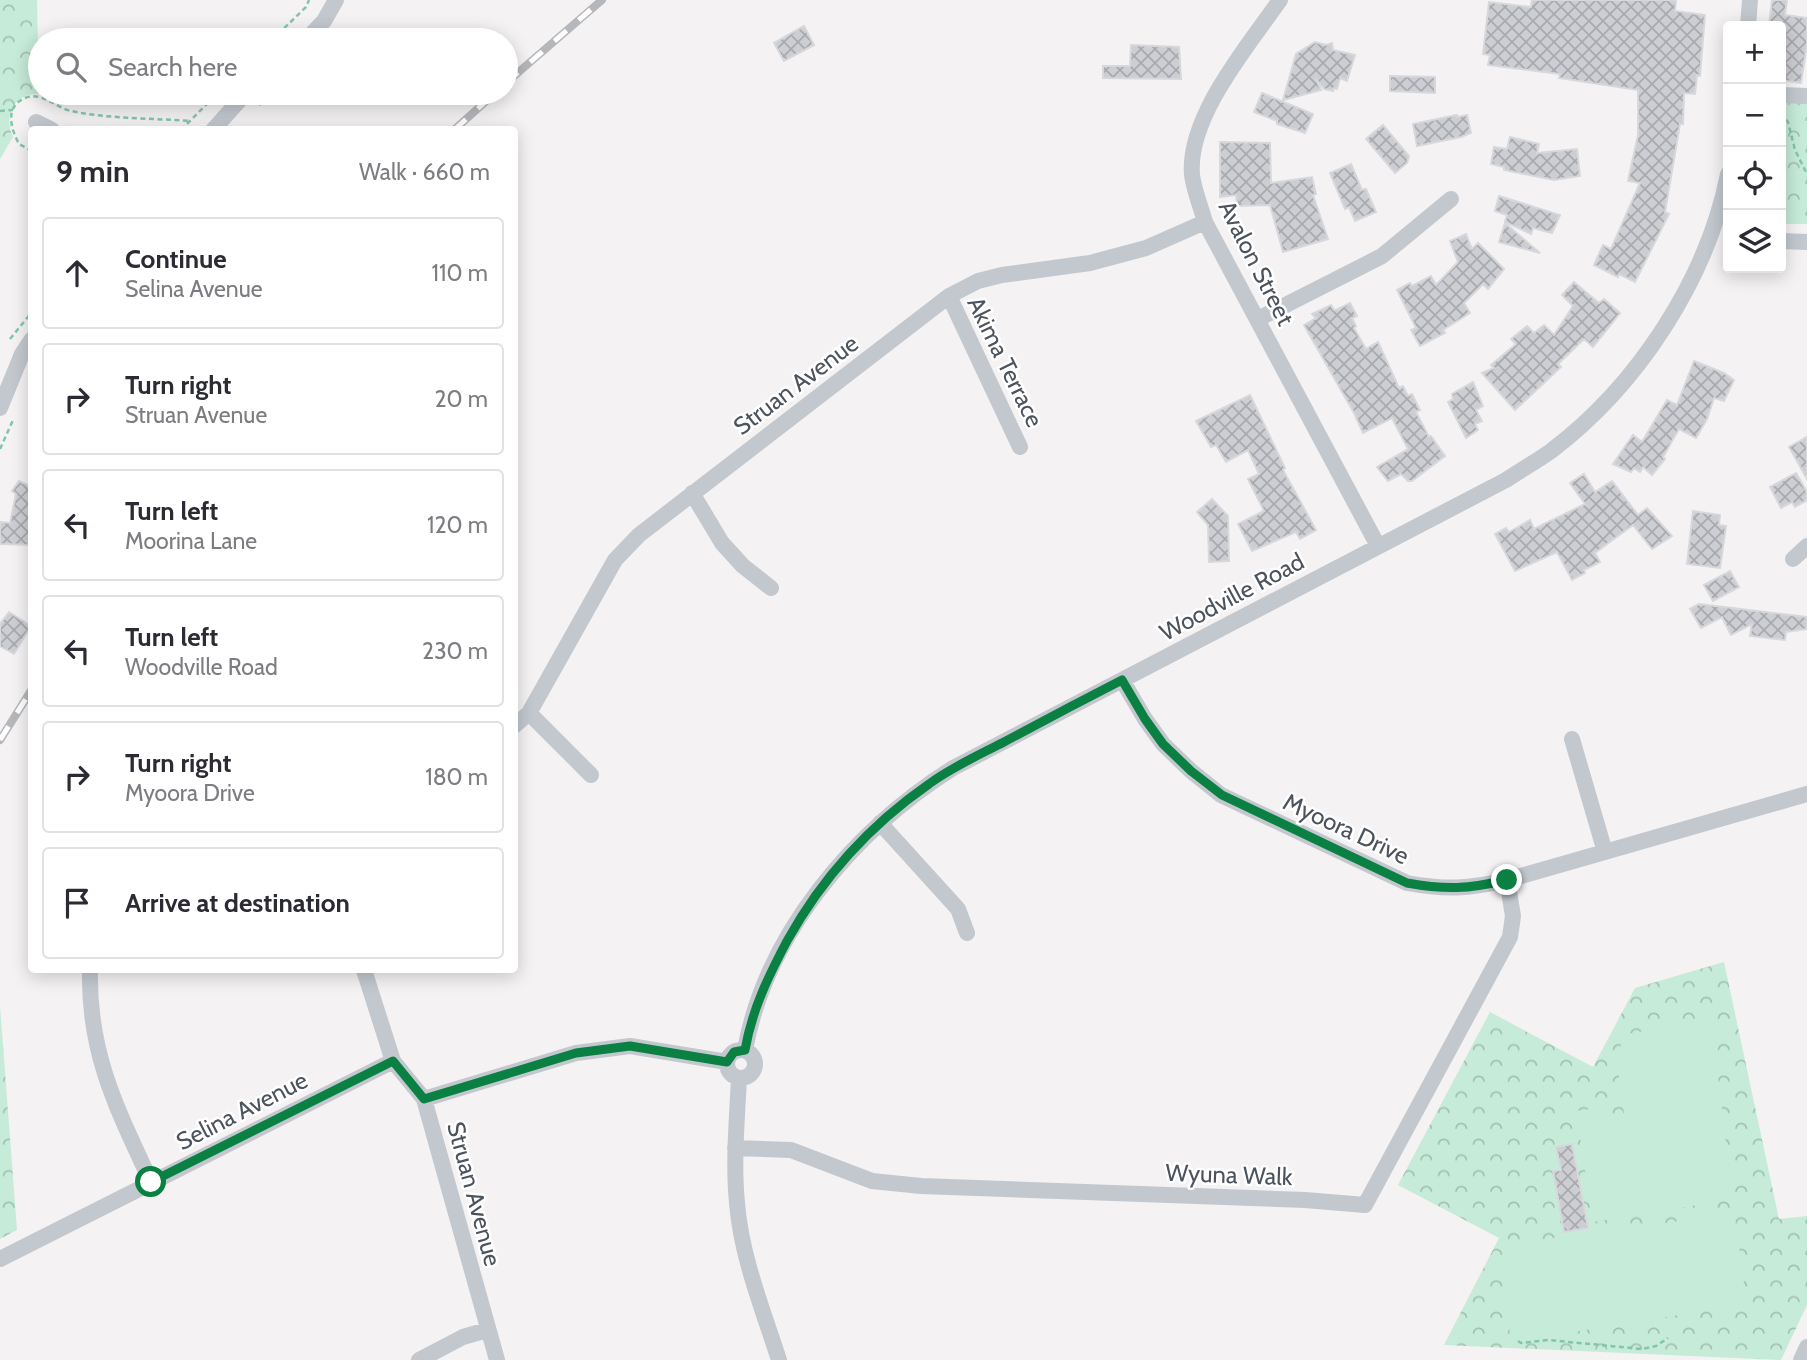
<!DOCTYPE html>
<meta charset="utf-8">
<style>
body{margin:0;font-family:Cabin,sans-serif;background:#f7f7f7;color:#2b2b33}
.controls{position:absolute;right:21px;top:21px;display:grid;overflow:hidden;border-radius:7px;box-shadow:0 4px 18px #0003}
.controls button{width:63px;height:63px;display:grid;place-items:center;padding:0;border:0;border-bottom:2px solid #e1e1e2;background:#fff;color:#2b2b33;font:35px sans-serif}
.stop{position:absolute;width:21px;height:21px;margin:-16px;border:5px solid #0b8043;border-radius:50%;background:#fff}
.stop.end{background:#0b8043;border-color:#fff;box-shadow:0 2px 7px #0008}
.list{margin:0;padding:0;list-style:none}
h2{display:flex;justify-content:space-between;align-items:center;height:91px;margin:0;padding:0 28px;font-size:30px}
h2 small{font-size:23px;font-weight:400;color:#7c7c81}
.list li{display:grid;grid-template-columns:46px 1fr auto;gap:21px;align-items:center;box-sizing:border-box;height:112px;margin:0 14px 14px;padding:0 14px;border:2px solid #e1e1e2;border-radius:7px}
.list b{display:block;font-size:26px;white-space:nowrap}
.list p{margin:0;font-size:23px;white-space:nowrap;color:#7c7c81}
.list em{font-size:23px;font-style:normal;color:#7c7c81}
.icon{flex:none;width:38px;height:38px;fill:none;stroke:currentColor;stroke-width:2;stroke-linecap:round;stroke-linejoin:round}
.map{position:relative;flex:none;width:1807px;height:1360px;overflow:hidden}
.search{position:absolute;background:#fff;box-shadow:0 4px 18px #0003;left:28px;top:28px;width:490px;height:77px;display:flex;align-items:center;gap:18px;box-sizing:border-box;padding:0 24px;border-radius:38px;color:#7c7c81;font-size:26px}
.panel{position:absolute;background:#fff;box-shadow:0 4px 18px #0003;left:28px;top:126px;width:490px;height:847px;border-radius:7px}
.map>svg:first-child{display:block}
</style>
<div class="map">
<svg width="1807" height="1360" viewBox="0 0 1807 1360">
<defs>
<pattern id="park-crowns" width="20" height="18" patternUnits="userSpaceOnUse" patternTransform="scale(1.75)"><rect width="20" height="18" fill="#c6ebd8"/><path d="M2 6a3 3 0 1 1 6 0M12 15a3 3 0 1 1 6 0" fill="none" stroke="#a3c1b2"/></pattern>
<pattern id="building-cross-hatch" width="8" height="8" patternUnits="userSpaceOnUse" patternTransform="scale(1.75)"><rect width="8" height="8" fill="#cdced3"/><path d="M0 0l8 8M0 8l8-8" fill="none" stroke="#a9aaae"/></pattern>
</defs>
<rect width="100%" height="100%" fill="#f4f2f2"/>
<path fill="url(#park-crowns)" d="M 0,0 L 37,0 L 39,94 C 14,93 3,116 13,137 L 0,159 Z
M 1781,102 L 1807,103 L 1807,224 L 1781,224 Z
M 1724,962 L 1779,1219 L 1807,1216 L 1807,1305 L 1781,1360 L 1444,1345 L 1499,1238 L 1398,1185 L 1490,1012 L 1593,1067 L 1635,988 Z
M 0,1006 L 17,1230 L 0,1239 Z"/>
<path fill="#c6ebd8" d="M 1711,1020 L 1733,1199 L 1593,1222 L 1576,1111 L 1599,1108 L 1602,1123 L 1612,1122 L 1624,1114 L 1618,1069 L 1623,1068 L 1620,1035 Z
M 1734,1212 L 1747,1304 L 1511,1342 L 1501,1264 L 1505,1263 L 1503,1247 L 1592,1231 L 1611,1232 Z"/>
<path fill="url(#building-cross-hatch)" stroke="#d7d8dc" stroke-width="2" d="M 1532,0 L 1668,0 L 1676,1 L 1675,11 L 1705,15 L 1700,76 L 1697,75 L 1695,94 L 1684,93 L 1683,124 L 1680,124 L 1665,212 L 1669,214 L 1635,282 L 1619,274 L 1618,277 L 1594,265 L 1603,245 L 1611,249 L 1640,183 L 1628,181 L 1638,135 L 1638,90 L 1559,78 L 1560,74 L 1488,65 L 1490,55 L 1483,54 L 1489,2 L 1531,7 Z
M 1772,0 L 1787,0 L 1785,15 L 1807,18 L 1807,44 L 1801,83 L 1781,80 L 1781,26 L 1769,26 Z
M 804,26 L 814,45 L 784,61 L 774,43 Z
M 1315,42 L 1326,45 L 1332,43 L 1333,50 L 1355,55 L 1347,81 L 1340,78 L 1337,89 L 1334,88 L 1333,91 L 1324,89 L 1316,79 L 1321,90 L 1283,100 L 1296,54 Z
M 1131,45 L 1179,47 L 1181,79 L 1103,78 L 1103,66 L 1130,66 Z
M 1390,76 L 1435,77 L 1435,93 L 1390,91 Z
M 1262,93 L 1313,114 L 1305,133 L 1277,124 L 1277,121 L 1254,112 Z
M 1457,115 L 1458,117 L 1467,115 L 1471,133 L 1461,137 L 1417,146 L 1413,124 Z
M 1383,125 L 1409,156 L 1407,163 L 1395,173 L 1366,139 Z
M 1510,137 L 1539,144 L 1537,153 L 1577,149 L 1580,176 L 1554,180 L 1504,170 L 1504,167 L 1491,164 L 1494,147 L 1507,149 Z
M 1220,142 L 1270,143 L 1271,183 L 1312,177 L 1316,194 L 1313,195 L 1328,239 L 1283,252 L 1270,205 L 1237,206 L 1236,195 L 1220,197 Z
M 1351,164 L 1362,190 L 1366,189 L 1376,212 L 1355,221 L 1349,207 L 1345,209 L 1330,173 Z
M 1499,196 L 1560,215 L 1552,233 L 1533,228 L 1531,234 L 1505,222 L 1507,215 L 1495,211 Z
M 1505,223 L 1540,253 L 1499,242 Z
M 1466,234 L 1472,249 L 1478,243 L 1504,269 L 1488,289 L 1483,284 L 1464,303 L 1470,313 L 1443,330 L 1445,333 L 1420,346 L 1411,330 L 1416,328 L 1397,290 L 1410,283 L 1412,286 L 1431,276 L 1436,285 L 1458,262 L 1450,241 Z
M 1574,282 L 1599,303 L 1604,299 L 1620,313 L 1593,347 L 1584,339 L 1558,364 L 1561,367 L 1515,410 L 1482,373 L 1494,368 L 1491,365 L 1516,344 L 1511,339 L 1527,326 L 1534,333 L 1544,325 L 1554,335 L 1573,306 L 1562,295 Z
M 1350,303 L 1357,316 L 1352,318 L 1356,326 L 1354,328 L 1366,349 L 1378,342 L 1399,388 L 1403,386 L 1408,396 L 1412,394 L 1420,410 L 1416,412 L 1429,437 L 1431,436 L 1445,456 L 1412,481 L 1408,481 L 1401,474 L 1388,481 L 1377,467 L 1408,449 L 1392,418 L 1363,433 L 1354,413 L 1304,325 L 1316,318 L 1312,314 L 1331,305 L 1334,310 L 1338,309 Z
M 1694,361 L 1724,373 L 1734,380 L 1724,401 L 1714,398 L 1707,419 L 1696,438 L 1679,429 L 1663,457 L 1665,459 L 1652,475 L 1643,467 L 1640,472 L 1634,468 L 1631,472 L 1613,464 L 1633,435 L 1642,442 L 1667,400 L 1677,405 Z
M 1473,382 L 1483,406 L 1476,410 L 1482,421 L 1475,424 L 1478,430 L 1466,438 L 1448,402 L 1453,399 L 1452,394 Z
M 1250,395 L 1285,468 L 1283,470 L 1316,530 L 1300,539 L 1296,532 L 1252,551 L 1238,524 L 1264,511 L 1248,479 L 1259,474 L 1248,450 L 1226,462 L 1216,445 L 1211,447 L 1196,421 Z
M 1807,437 L 1807,479 L 1789,447 Z
M 1796,473 L 1807,492 L 1807,500 L 1795,507 L 1792,502 L 1781,508 L 1770,487 Z
M 1584,474 L 1595,492 L 1612,481 L 1638,515 L 1647,508 L 1672,536 L 1652,549 L 1633,525 L 1595,553 L 1600,562 L 1584,570 L 1585,573 L 1572,580 L 1557,552 L 1515,571 L 1495,534 L 1506,528 L 1509,532 L 1530,520 L 1534,529 L 1585,504 L 1570,483 Z
M 19,481 L 32,487 L 30,545 L 0,544 L 0,522 L 10,523 L 16,494 L 12,491 Z
M 1212,499 L 1228,516 L 1229,561 L 1209,562 L 1208,525 L 1197,512 Z
M 1693,511 L 1720,515 L 1719,525 L 1726,526 L 1720,568 L 1687,564 Z
M 1730,571 L 1739,587 L 1713,601 L 1704,585 Z
M 1699,604 L 1807,617 L 1807,629 L 1786,632 L 1785,640 L 1750,636 L 1752,624 L 1731,635 L 1722,617 L 1701,628 L 1690,609 Z
M 9,612 L 31,626 L 14,654 L 0,646 L 0,624 Z
M 1572,1144 L 1588,1228 L 1564,1232 L 1553,1171 L 1561,1170 L 1556,1147 Z"/>
<g fill="none" stroke-linecap="round" stroke-linejoin="round">
<path stroke="#82c6aa" stroke-width="2.5" stroke-dasharray="5 3.5" stroke-linecap="butt" d="M 272,40 L 306,7 L 309,0
M 259,105 L 272,93
M 0,111 L 13,110
M 1781,113 L 1788,122 L 1795,150 L 1807,174
M 181,130 L 218,93
M 32,151 L 19,144 C 11,129 4,107 25,98 C 42,91 56,108 71,111 C 109,119 151,118 190,121
M 10,339 L 32,312
M 0,449 L 13,420
M 1518,1341 L 1521,1343 L 1548,1340 L 1642,1349 L 1656,1346 L 1668,1338"/>
<path stroke="#c2c8ce" stroke-width="16" d="M 1280,0 C 1248,46 1187,117 1192,175 C 1194,191 1201,207 1205,222 L 1378,546
M 1748,26 L 1750,0
M 306,40 L 324,21 L 336,0
M 1781,95 L 1807,96
M 36,122 L 52,130
M 213,130 L 246,93
M 1781,241 L 1807,242
M 949,296 L 1020,447
M 1258,319 L 1382,256 L 1451,199
M 0,408 L 22,354 L 32,339
M 692,493 L 722,543 L 743,566 L 771,588
M 1793,559 L 1807,546
M 1122,680 L 1145,719 L 1163,744 L 1191,771 L 1221,795 L 1407,883 C 1446,890 1468,889 1507,880 L 1807,794
M 529,713 L 591,775
M 514,726 L 529,713 L 615,560 L 639,535 L 949,296 L 978,281 L 1002,275 L 1090,263 L 1146,248 L 1205,222
M 1572,739 L 1605,852
M 880,823 L 958,909 L 967,933
M 90,970 C 88,1053 117,1109 151,1182
M 364,970 L 393,1061 L 424,1099 L 497,1360
M727 1064a14 14 0 1 1 28 0a14 14 0 1 1-28 0Z
M 745,1050 C 766,933 855,830 953,768 L 1506,480 C 1521,470 1537,461 1551,451 C 1637,386 1707,280 1728,174
M 739,1078 C 737,1120 733,1162 737,1203 C 741,1256 763,1310 779,1360
M 424,1099 L 576,1053 L 630,1046 L 727,1062
M 735,1148 L 791,1150 L 872,1181 L 921,1186 L 1305,1200 L 1365,1205 L 1510,937 L 1513,916 L 1507,880
M 0,1259 L 393,1061
M 419,1360 L 463,1337 L 487,1330
M 1801,1360 L 1807,1347"/>
<defs>
<path id="rail" d="M 506,83 L 602,0
M 454,130 L 495,93
M 0,740 L 32,689"/>
</defs>
<use href="#rail" stroke="#b5b7bb" stroke-width="8"/>
<use href="#rail" stroke="#fff" stroke-width="5" stroke-dasharray="16" stroke-linecap="butt"/>
</g>
<g fill="none" stroke-linecap="round" stroke-linejoin="round">
<path stroke="#0b8043" stroke-width="9" d="M 151,1182 L 393,1061 L 424,1099 L 576,1053 L 630,1046 L 727,1062 L 734,1052 L 745,1050 C 752,1010 768,977 787,941 C 822,878 870,825 929,784 C 952,767 979,755 1004,742 C 1043,721 1083,700 1122,680 L 1145,719 L 1163,744 L 1191,771 L 1222,795 L 1407,883 C 1446,890 1468,889 1507,880"/>
</g>
<g text-anchor="middle" stroke-width="5" stroke-linejoin="round" paint-order="stroke">
<g font-size="24" fill="#4c535d" stroke="#fff">
<text transform="translate(1256 263) rotate(63)" y="8">Avalon Street</text>
<text transform="translate(1005 362) rotate(64)" y="8">Akima Terrace</text>
<text transform="translate(796 385) rotate(-37)" y="8">Struan Avenue</text>
<text transform="translate(1232 597) rotate(-28)" y="8">Woodville Road</text>
<text transform="translate(1346 829) rotate(25)" y="8">Myoora Drive</text>
<text transform="translate(242 1111) rotate(-27)" y="8">Selina Avenue</text>
<text transform="translate(1229 1175) rotate(2)" y="8">Wyuna Walk</text>
<text transform="translate(474 1194) rotate(75)" y="8">Struan Avenue</text>
</g>
</g>
</svg>
<div class="controls">
<button>+</button>
<button>−</button>
<button><svg class="icon" aria-label="locate" viewBox="0 0 24 24"><circle cx="12" cy="12" r="6"/><path d="M12 2v4M12 18v4M2 12h4M18 12h4"/></svg></button>
<button><svg class="icon" aria-label="layers" viewBox="0 0 24 24"><path d="M12 4l9 5-9 5-9-5zM3 14l9 5 9-5"/></svg></button>
</div>
<div class="stop" style="left:151px;top:1182px"></div>
<div class="stop end" style="left:1507px;top:880px"></div>
<div class="search"><svg class="icon" aria-label="search" viewBox="0 0 24 24"><circle cx="10" cy="10" r="6"/><path d="M15 15l6 6"/></svg>Search here</div>
<section class="panel">
<h2>9 min<small>Walk · 660 m</small></h2>
<ul class="list">
<li><svg class="icon" aria-label="ahead" viewBox="0 0 24 24"><path d="M12 20V5M6 11l6-6 6 6"/></svg><div><b>Continue</b><p>Selina Avenue</p></div><em>110 m</em></li>
<li><svg class="icon" aria-label="right" viewBox="0 0 24 24"><path d="M7 20v-9h11M14 6l5 5-5 5"/></svg><div><b>Turn right</b><p>Struan Avenue</p></div><em>20 m</em></li>
<li><svg class="icon" aria-label="left" viewBox="0 0 24 24"><path d="M17 20v-9H6M10 6l-5 5 5 5"/></svg><div><b>Turn left</b><p>Moorina Lane</p></div><em>120 m</em></li>
<li><svg class="icon" aria-label="left" viewBox="0 0 24 24"><path d="M17 20v-9H6M10 6l-5 5 5 5"/></svg><div><b>Turn left</b><p>Woodville Road</p></div><em>230 m</em></li>
<li><svg class="icon" aria-label="right" viewBox="0 0 24 24"><path d="M7 20v-9h11M14 6l5 5-5 5"/></svg><div><b>Turn right</b><p>Myoora Drive</p></div><em>180 m</em></li>
<li><svg class="icon" aria-label="arrive" viewBox="0 0 24 24"><path d="M6 21V4h12l-3 4 3 4H6"/></svg><div><b>Arrive at destination</b></div></li>
</ul>
</section>
</div>
